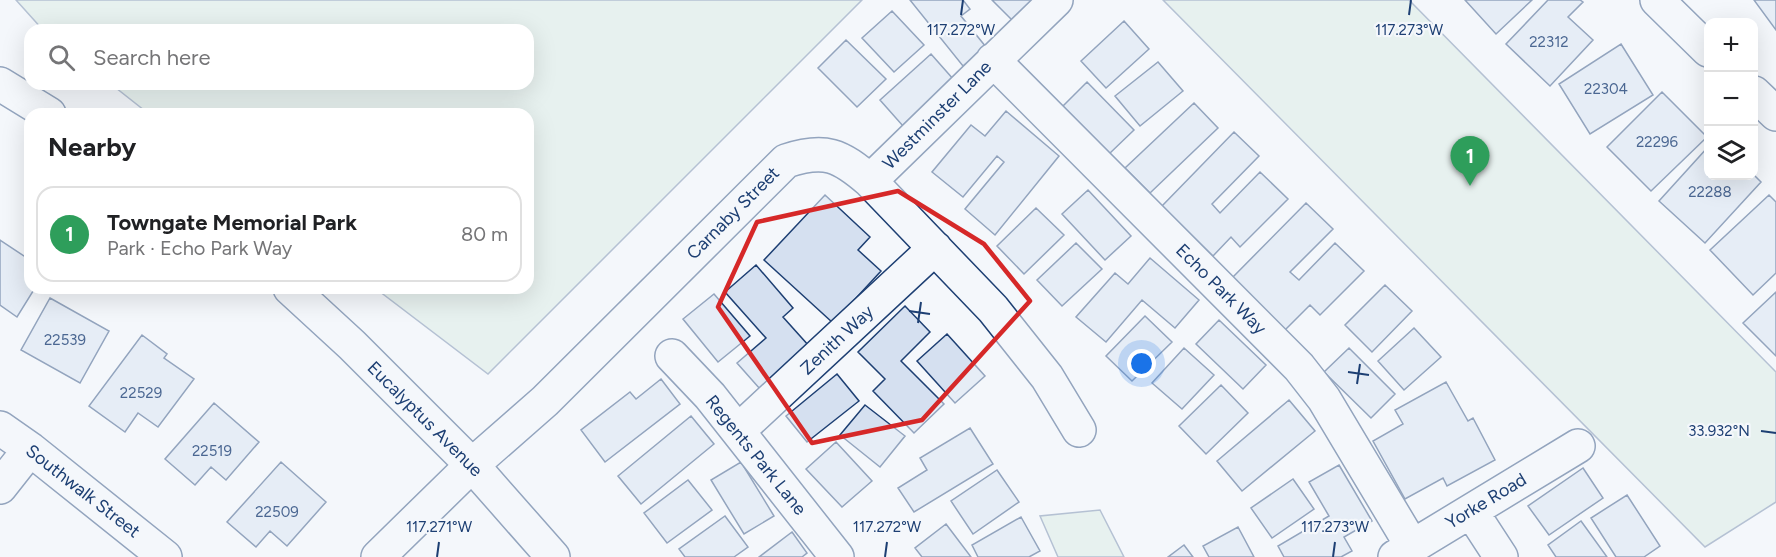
<!DOCTYPE html>
<meta charset="utf-8">
<style>
body{margin:0;font-family:Figtree,sans-serif;background:#f2f2f2;color:#202124}
.controls{position:absolute;right:18px;top:18px;display:grid;overflow:hidden;border-radius:12px;box-shadow:0 6px 24px #0002}
.controls button{width:54px;height:54px;display:grid;place-items:center;padding:0;border:0;border-bottom:2px solid #e0e0e0;background:#fff;color:#202124;font:30px sans-serif}
.you{position:absolute;left:1142px;top:364px;width:21px;height:21px;margin:-15px;border:4px solid #fff;border-radius:50%;background:#1a73e8;box-shadow:0 0 0 9px #1a73e833}
.badge{display:grid;place-items:center;width:39px;height:39px;border-radius:50%;background:#111827;color:#fff;font-size:20px;font-weight:700}
.pin{position:absolute;translate:-50% -50px;filter:drop-shadow(0 2px 3px #0008)}
.pin::after{content:'';position:absolute;top:32px;width:21px;height:18px;background:inherit;clip-path:polygon(0 0,100% 0,50% 100%)}
.list{margin:0;padding:0;list-style:none}
h2{display:flex;justify-content:space-between;align-items:center;height:78px;margin:0;padding:0 24px;font-size:26px}
h2 small{font-size:20px;font-weight:400;color:#757577}
.list li{display:grid;grid-template-columns:39px 1fr auto;gap:18px;align-items:center;box-sizing:border-box;height:96px;margin:0 12px 12px;padding:0 12px;border:2px solid #e0e0e0;border-radius:18px}
.list b{display:block;font-size:22px;white-space:nowrap}
.list p{margin:0;font-size:20px;white-space:nowrap;color:#757577}
.list em{font-size:20px;font-style:normal;color:#757577}
.icon{flex:none;width:33px;height:33px;fill:none;stroke:currentColor;stroke-width:2;stroke-linecap:round;stroke-linejoin:round}
.map{position:relative;flex:none;width:1776px;height:557px;overflow:hidden}
.search{position:absolute;background:#fff;box-shadow:0 6px 24px #0002;left:24px;top:24px;width:510px;height:66px;display:flex;align-items:center;gap:15px;box-sizing:border-box;padding:0 21px;border-radius:18px;color:#757577;font-size:22px}
.panel{position:absolute;background:#fff;box-shadow:0 6px 24px #0002;left:24px;top:108px;width:510px;height:186px;border-radius:18px}
.map>svg:first-child{display:block}
</style>
<div class="map">
<svg width="1776" height="557" viewBox="0 0 1776 557">
<rect width="100%" height="100%" fill="#f4f7fb"/>
<path fill="#d7e8df" stroke="#687fa3" stroke-width="1.5" d="M 16,0 L 862,0 L 488,374 L 375,288 L 528,288 L 528,114 L 149,114 L 111,84 L 528,84 L 528,30 L 43,30 Z
M 1163,0 L 1409,0 L 1776,372 L 1776,502 L 1705,547 Z
M 1100,510 L 1124,557 L 1058,557 L 1040,516 Z"/>
<path fill="#d5e0f0" stroke="#1d3f73" stroke-width="1.5" d="M 910,0 L 963,0 L 970,9 L 961,16 L 986,47 L 963,66 Z
M 992,0 L 1034,0 L 1013,21 Z
M 1465,0 L 1532,0 L 1496,34 Z
M 1548,0 L 1580,0 L 1583,2 L 1568,17 L 1593,40 L 1550,86 L 1506,44 Z
M 1754,0 L 1776,0 L 1776,30 Z
M 892,11 L 924,45 L 894,72 L 862,38 Z
M 1124,21 L 1149,49 L 1106,88 L 1081,61 Z
M 846,40 L 886,79 L 857,107 L 818,68 Z
M 1621,44 L 1653,95 L 1590,134 L 1559,84 Z
M 931,54 L 954,80 L 903,126 L 880,100 Z
M 1158,62 L 1183,91 L 1140,126 L 1115,96 Z
M 1087,82 L 1134,130 L 1109,154 L 1062,107 Z
M 1662,92 L 1707,137 L 1651,191 L 1607,147 Z
M 1194,103 L 1218,128 L 1150,193 L 1125,168 Z
M 1006,111 L 1059,156 L 995,235 L 965,209 L 1004,162 L 997,156 L 963,197 L 932,172 L 971,125 L 985,136 Z
M 1234,132 L 1259,156 L 1212,204 L 1220,213 L 1260,172 L 1288,199 L 1240,247 L 1231,237 L 1213,256 L 1162,206 Z
M 1708,147 L 1708,176 L 1754,175 L 1761,182 L 1705,243 L 1659,201 Z
M 1088,190 L 1131,236 L 1105,260 L 1062,214 Z
M 825,195 L 870,237 L 858,250 L 881,271 L 833,323 L 764,260 Z
M 1769,195 L 1776,202 L 1776,273 L 1753,295 L 1710,250 Z
M 1306,203 L 1333,229 L 1290,272 L 1299,280 L 1335,243 L 1364,271 L 1320,315 L 1310,305 L 1285,330 L 1232,278 Z
M 1036,208 L 1064,235 L 1024,274 L 997,246 Z
M 0,240 L 30,260 L 30,288 L 35,288 L 17,317 L 0,305 Z
M 1076,243 L 1102,269 L 1062,306 L 1037,280 Z
M 1150,258 L 1199,300 L 1175,328 L 1142,300 L 1106,342 L 1076,317 L 1115,273 L 1128,284 Z
M 756,265 L 793,308 L 783,317 L 809,346 L 760,389 L 737,363 L 766,338 L 725,292 Z
M 1385,285 L 1412,311 L 1372,352 L 1345,325 Z
M 1776,292 L 1776,356 L 1743,323 Z
M 714,294 L 750,336 L 718,362 L 683,319 Z
M 50,298 L 109,331 L 80,383 L 21,350 Z
M 905,306 L 930,332 L 901,361 L 944,404 L 914,433 L 873,391 L 885,379 L 858,352 Z
M 1145,316 L 1172,342 L 1132,381 L 1106,356 Z
M 1219,320 L 1266,365 L 1243,389 L 1196,344 Z
M 1414,328 L 1441,357 L 1404,390 L 1378,361 Z
M 947,334 L 985,376 L 955,403 L 917,361 Z
M 142,335 L 167,354 L 164,358 L 194,379 L 158,427 L 138,413 L 125,432 L 89,406 Z
M 1184,348 L 1214,375 L 1182,409 L 1152,383 Z
M 1349,348 L 1395,394 L 1371,418 L 1324,372 Z
M 837,374 L 859,401 L 807,442 L 786,416 Z
M 661,379 L 680,404 L 605,462 L 581,430 L 630,392 L 636,399 Z
M 1446,382 L 1468,421 L 1473,418 L 1495,460 L 1447,486 L 1443,478 L 1405,499 L 1373,441 L 1403,424 L 1395,410 Z
M 1221,385 L 1248,413 L 1206,454 L 1179,426 Z
M 1289,400 L 1315,431 L 1242,491 L 1217,461 Z
M 214,403 L 259,442 L 226,480 L 211,467 L 195,485 L 165,459 Z
M 865,405 L 905,436 L 880,467 L 840,435 Z
M 691,416 L 714,444 L 641,504 L 618,476 Z
M 970,428 L 993,464 L 914,512 L 898,488 L 927,470 L 920,458 Z
M 836,442 L 872,481 L 842,507 L 806,469 Z
M 281,462 L 326,502 L 287,546 L 270,531 L 256,547 L 227,522 Z
M 741,462 L 774,516 L 744,534 L 711,480 Z
M 1339,465 L 1372,521 L 1344,537 L 1352,551 L 1341,557 L 1284,557 L 1278,546 L 1329,516 L 1309,482 Z
M 1583,468 L 1603,498 L 1549,535 L 1528,506 Z
M 997,470 L 1019,502 L 973,534 L 951,501 Z
M 1293,479 L 1314,509 L 1272,538 L 1251,508 Z
M 688,480 L 712,510 L 667,543 L 644,513 Z
M 1627,495 L 1660,546 L 1644,557 L 1616,557 L 1591,518 Z
M 725,516 L 748,547 L 734,557 L 685,557 L 679,549 Z
M 1021,517 L 1040,551 L 1029,557 L 978,557 L 972,545 Z
M 1581,521 L 1607,557 L 1556,557 L 1548,545 Z
M 946,524 L 971,557 L 922,557 L 915,548 Z
M 1238,527 L 1254,557 L 1209,557 L 1203,546 Z
M 792,532 L 807,553 L 802,557 L 759,557 Z
M 1184,545 L 1193,557 L 1168,557 Z"/>
<g fill="none" stroke-linecap="round" stroke-linejoin="round">
<defs>
<path id="minor" d="M 1657,0 L 1708,50
M 993,60 L 1299,367 L 1324,399 L 1412,546
M 0,84 L 49,114
M 1754,93 L 1776,114
M 870,181 L 1056,0
M 290,288 L 352,345 L 472,465 L 553,557
M 672,356 L 710,396 L 837,557
M 0,428 L 30,449 L 165,557
M 738,431 L 935,248
M 0,487 L 30,449
M 1471,511 L 1501,557
M 378,557 L 472,465 L 545,401 L 786,161 C 825,148 840,155 870,181 L 993,309 L 1047,377 L 1079,430
M 1395,557 L 1578,446"/>
</defs>
<use href="#minor" stroke="#1d3f73" stroke-width="36"/>
<use href="#minor" stroke="#f4f7fb" stroke-width="33"/>
</g>
<path d="M0 0H1776V557H0ZM 898,191 L 984,244 L 1030,301 L 922,420 L 812,443 L 718,307 L 757,222 Z" fill="#f4f7fb" fill-opacity=".55" fill-rule="evenodd"/>
<path fill="none" stroke="#d62828" stroke-width="4.5" stroke-linejoin="round" d="M 898,191 L 984,244 L 1030,301 L 922,420 L 812,443 L 718,307 L 757,222 Z"/>
<path fill="none" stroke="#1d3f73" stroke-width="2" d="M 961,15 L 963,0M 1409,15 L 1411,0M 909,311 L 930,314M 918,323 L 921,302M 1348,372 L 1369,375M 1357,384 L 1360,364M 1761,431 L 1776,433M 437,557 L 439,542M 885,557 L 887,542M 1333,557 L 1335,542"/>
<g text-anchor="middle" stroke-width="4.5" stroke-linejoin="round" paint-order="stroke">
<g font-size="15" fill="#4b6792">
<text x="1549" y="47">22312</text>
<text x="1606" y="94">22304</text>
<text x="1657" y="147">22296</text>
<text x="1710" y="197">22288</text>
<text x="65" y="345">22539</text>
<text x="141" y="398">22529</text>
<text x="212" y="456">22519</text>
<text x="277" y="517">22509</text>
</g>
<g font-size="18" fill="#1d3f73" stroke="#f4f7fb">
<text transform="translate(937 115) rotate(-45)" y="6">Westminster Lane</text>
<text transform="translate(733 213) rotate(-45)" y="6">Carnaby Street</text>
<text transform="translate(1221 289) rotate(45)" y="6">Echo Park Way</text>
<text transform="translate(837 340) rotate(-43)" y="6">Zenith Way</text>
<text transform="translate(425 419) rotate(45)" y="6">Eucalyptus Avenue</text>
<text transform="translate(756 455) rotate(51)" y="6">Regents Park Lane</text>
<text transform="translate(83 491) rotate(38)" y="6">Southwalk Street</text>
<text transform="translate(1486 501) rotate(-31)" y="6">Yorke Road</text>
</g>
</g>
<g font-size="15" text-anchor="middle" fill="#1d3f73" stroke="#f4f7fb" stroke-width="4.5" stroke-linejoin="round" paint-order="stroke">
<text x="961" y="35">117.272°W</text>
<text x="1409" y="35">117.273°W</text>
<text x="1719" y="436">33.932°N</text>
<text x="439" y="532">117.271°W</text>
<text x="887" y="532">117.272°W</text>
<text x="1335" y="532">117.273°W</text>
</g>
</svg>
<div class="controls">
<button>+</button>
<button>−</button>
<button><svg class="icon" aria-label="layers" viewBox="0 0 24 24"><path d="M12 4l9 5-9 5-9-5zM3 14l9 5 9-5"/></svg></button>
</div>
<div class="you"></div>
<div class="pin badge" style="left:1470px;top:186px;background:#2e9e5b">1</div>
<div class="search"><svg class="icon" aria-label="search" viewBox="0 0 24 24"><circle cx="10" cy="10" r="6"/><path d="M15 15l6 6"/></svg>Search here</div>
<section class="panel">
<h2>Nearby<small></small></h2>
<ul class="list">
<li><span class="badge" style="background:#2e9e5b">1</span><div><b>Towngate Memorial Park</b><p>Park · Echo Park Way</p></div><em>80 m</em></li>
</ul>
</section>
</div>
